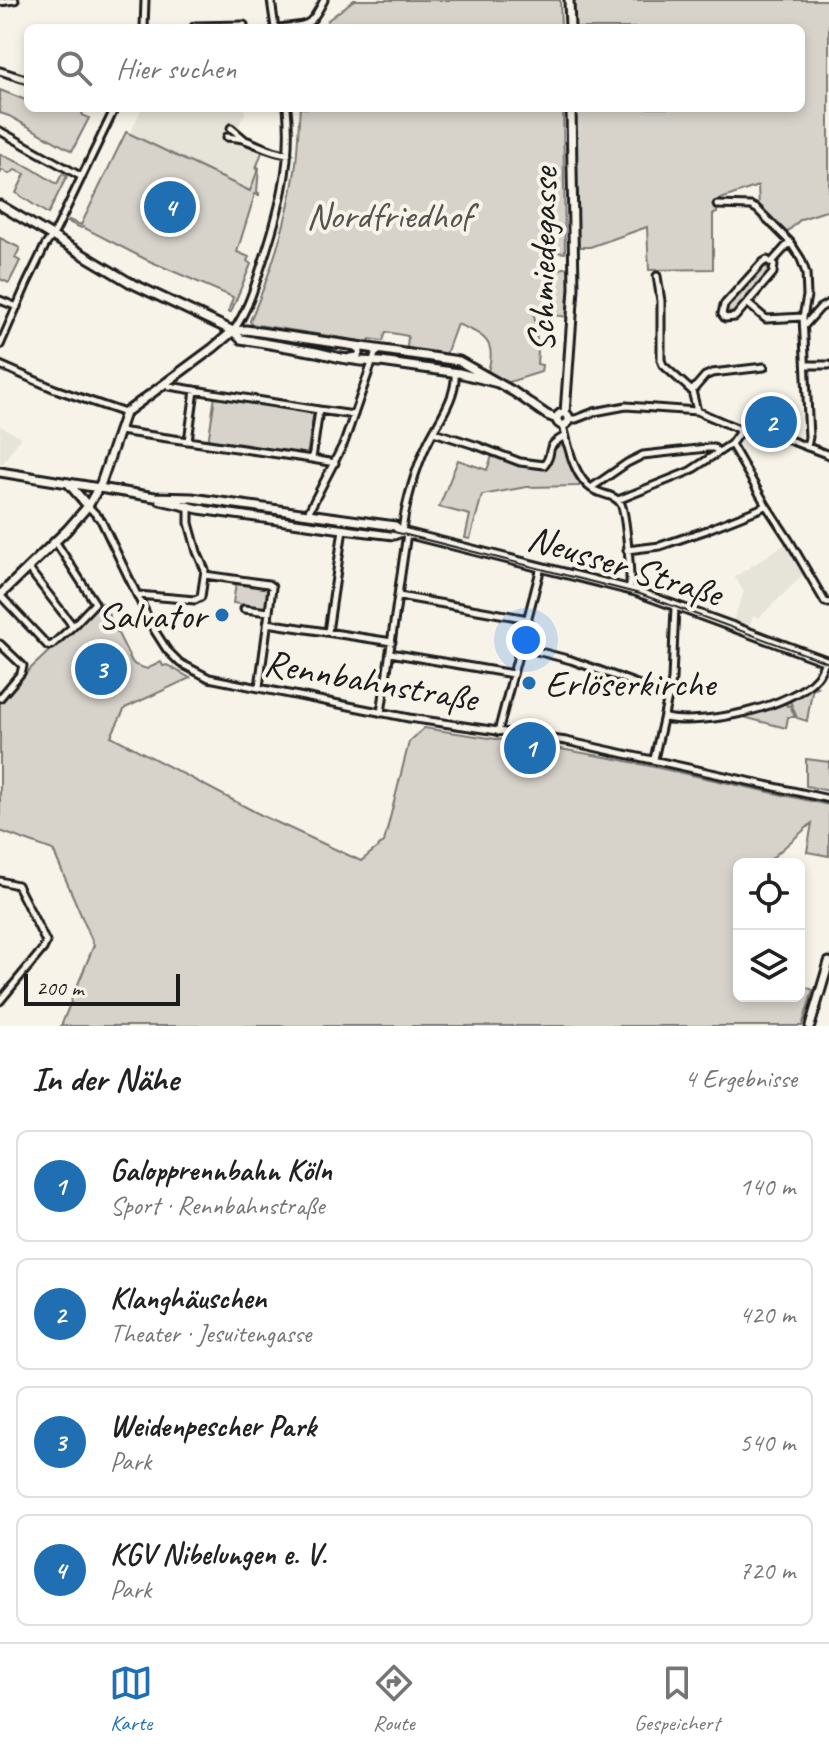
<!DOCTYPE html>
<html lang="de">
<meta charset="utf-8">
<style>
body{margin:0;font-family:Caveat,sans-serif;background:#f6f6f6;color:#222}
.controls{position:absolute;right:24px;bottom:24px;display:grid;overflow:hidden;border-radius:12px;box-shadow:0 4px 12px #0003}
.controls button{width:72px;height:72px;display:grid;place-items:center;padding:0;border:0;border-bottom:2px solid #e0e0e0;background:#fff;color:#222;font:40px sans-serif}
.scale{position:absolute;left:24px;bottom:20px;width:156px;box-sizing:border-box;padding-left:8px;border:4px solid #1c1c1c;border-top:0;font-size:22px;line-height:28px;white-space:nowrap;color:#1c1c1c;-webkit-text-stroke:6px #f7f3e8;paint-order:stroke}
.you{position:absolute;left:526px;top:640px;width:28px;height:28px;margin:-20px;border:6px solid #fff;border-radius:50%;background:#1a73e8;box-shadow:0 0 0 12px #1a73e833}
.badge{display:grid;place-items:center;width:52px;height:52px;border-radius:50%;background:#1f6fb2;color:#fff;font-size:26px;font-weight:700}
.pin{position:absolute;translate:-50% -50%;border:4px solid #fff;box-shadow:0 2px 8px #0006}
.list{margin:0;padding:0;list-style:none}
h2{display:flex;justify-content:space-between;align-items:center;height:104px;margin:0;padding:0 32px;font-size:34px}
h2 small{font-size:26px;font-weight:400;color:#767676}
.list li{display:grid;grid-template-columns:52px 1fr auto;gap:24px;align-items:center;box-sizing:border-box;height:112px;margin:0 16px 16px;padding:0 16px;border:2px solid #e0e0e0;border-radius:12px}
.list b{display:block;font-size:30px;white-space:nowrap}
.list p{margin:0;font-size:26px;white-space:nowrap;color:#767676}
.list em{font-size:26px;font-style:normal;color:#767676}
.icon{flex:none;width:44px;height:44px;fill:none;stroke:currentColor;stroke-width:2;stroke-linecap:round;stroke-linejoin:round}
.map{position:relative;flex:none;width:829px;height:1026px;overflow:hidden}
.search{position:absolute;background:#fff;box-shadow:0 4px 12px #0003;left:24px;right:24px;top:24px;height:88px;display:flex;align-items:center;gap:20px;box-sizing:border-box;padding:0 28px;border-radius:12px;color:#767676;font-size:30px}
.sheet{height:616px;background:#fff}
nav{display:flex;justify-content:space-around;align-items:center;box-sizing:border-box;height:112px;border-top:2px solid #e0e0e0;background:#fff;font-size:22px;color:#767676}
nav a{display:grid;justify-items:center;gap:4px}
nav .on{color:#1f6fb2}
.map>svg:first-child{display:block}
</style>
<div class="map">
<svg width="829" height="1026" viewBox="0 0 829 1026">
<rect width="100%" height="100%" fill="#f7f3e8"/>
<filter id="ink" filterUnits="userSpaceOnUse"><feTurbulence type="fractalNoise" baseFrequency=".0125" numOctaves="2"/><feDisplacementMap in="SourceGraphic" scale="16" xChannelSelector="R" yChannelSelector="G"/><feConvolveMatrix kernelMatrix="1 2 1 2 8 2 1 2 1" color-interpolation-filters="sRGB"/></filter>
<g filter="url(#ink)">
<path fill="#e6e3d9" d="M 142,108 L 244,108 L 245,113 L 231,141 L 261,152 L 250,191 L 130,134 Z
M 0,426 L 21,437 L 3,463 L 0,463 Z
M 785,544 L 804,574 L 759,618 L 753,616 L 749,627 L 733,620 L 744,592 L 735,577 Z"/>
<path fill="#d7d3cb" stroke="#7a7874" stroke-width="2" d="M 354,0 L 560,0 L 561,28 L 325,28 L 328,20 Z
M 574,0 L 829,0 L 829,210 L 801,219 L 785,234 L 759,207 L 758,186 L 718,200 L 717,213 L 713,214 L 713,269 L 649,270 L 647,227 L 590,247 L 576,247 L 574,108 L 801,108 L 801,28 L 574,28 Z
M 0,90 L 28,101 L 28,108 L 76,108 L 83,112 L 82,115 L 89,118 L 72,151 L 9,116 L 0,113 Z
M 300,108 L 563,108 L 565,253 L 556,252 L 549,262 L 549,265 L 555,270 L 569,267 L 569,317 L 534,313 L 538,351 L 537,364 L 542,365 L 541,372 L 506,383 L 487,374 C 498,342 485,335 457,324 L 446,354 L 407,348 L 408,336 L 386,332 L 383,341 L 370,339 L 368,342 L 251,324 L 250,321 C 270,276 288,219 295,171 C 298,150 298,129 300,108 Z
M 126,132 L 250,191 L 258,169 L 256,168 L 262,152 L 257,166 L 259,168 L 257,192 L 259,193 L 259,195 L 255,194 L 237,252 L 249,257 L 247,261 L 251,264 L 231,312 L 228,312 L 233,297 L 147,260 L 83,227 L 81,228 L 68,222 L 69,220 L 81,225 Z
M 0,154 L 31,168 L 57,184 L 62,174 L 67,176 L 48,214 L 16,193 L 25,174 L 15,170 L 9,174 L 2,170 L 0,174 Z
M 0,238 L 20,248 L 15,258 L 20,261 L 9,283 L 0,279 Z
M 763,264 L 772,272 L 735,315 L 728,316 L 724,313 L 726,306 Z
M 215,396 L 314,410 L 307,456 L 208,443 Z
M 561,444 L 569,454 L 580,484 L 579,486 L 526,487 L 482,495 L 470,539 L 465,538 L 470,515 L 439,507 L 458,460 L 487,470 L 492,456 C 509,462 532,472 549,465 L 554,450 Z
M 236,583 L 267,588 L 269,590 L 267,605 L 263,608 L 233,603 Z
M 103,603 L 132,662 L 135,665 L 147,669 L 161,662 L 163,666 L 167,665 L 190,678 L 125,708 L 111,736 L 263,816 L 361,861 L 384,842 L 409,742 L 424,728 L 555,748 L 617,759 L 829,805 L 829,856 L 807,852 L 812,823 L 772,858 L 771,864 L 739,864 L 739,996 L 799,996 L 799,984 L 813,990 L 802,1026 L 61,1026 L 94,945 L 53,850 L 0,831 L 0,703 L 29,670 L 99,604 Z
M 813,686 L 817,687 L 812,691 L 807,721 L 797,718 L 790,701 Z
M 789,702 L 786,704 L 787,706 L 790,705 L 795,717 L 788,717 L 786,728 L 743,717 Z
M 806,759 L 829,762 L 829,791 L 806,786 Z"/>
<g fill="none" stroke-linecap="round" stroke-linejoin="round">
<defs>
<path id="street" d="M 271,0 L 275,28
M 0,2 L 15,0
M 144,28 L 145,0
M 193,28 L 195,26 L 244,25
M 278,28 C 309,24 309,29 324,0
M 0,71 L 28,80
M 231,128 L 244,139
M 0,131 L 82,177
M 227,137 C 234,138 241,138 248,141 C 261,146 273,153 288,154
M 717,205 L 751,206 L 757,209 L 790,242 L 801,259 L 806,273 L 807,296 L 803,317 L 809,437 L 807,447
M 767,260 L 774,265 L 773,273 L 735,317 L 725,318 L 722,314 L 724,305 L 762,263 Z
M 772,262 L 790,242
M 657,276 L 661,301 L 661,360 L 663,365 L 692,391 L 697,411
M 0,300 L 17,307
M 747,303 L 766,319 L 803,317
M 804,326 L 820,308 L 829,303
M 234,330 C 247,311 254,289 261,267 C 278,216 293,163 287,108
M 0,345 L 27,283 L 45,246 L 56,230 L 115,108
M 350,357 L 358,356 L 360,351 L 354,346
M 0,365 L 55,389 L 125,413
M 806,365 L 829,365
M 692,391 L 705,376 L 712,373 L 764,367
M 319,410 L 354,415
M 569,419 L 576,419 L 594,412 L 626,406 L 697,411 L 741,430 L 784,438 L 829,455
M 563,425 C 568,446 574,479 594,490 C 603,495 616,495 621,504 C 626,514 631,577 630,590
M 119,431 L 312,459 L 319,410 L 169,386 L 166,383
M 434,432 L 478,446 L 520,462 L 544,465 C 556,451 541,449 565,436
M 188,441 L 195,390
M 731,444 L 766,505 L 789,540 L 825,602 L 829,603
M 312,459 L 335,463
M 591,488 L 627,463 L 643,455 L 707,448 L 714,448 L 718,452
M 618,500 L 690,471 L 731,444 L 741,430
M 88,506 L 101,520 L 153,628 L 167,650 L 180,663 L 209,678 L 409,718 L 566,741 L 829,799
M 308,513 L 344,443 L 375,354 L 380,350
M 711,528 L 759,509 L 766,505
M 402,532 C 405,504 416,467 428,442 C 438,421 457,397 455,373
M 55,541 L 95,603 L 73,626
M 627,550 L 660,546 L 707,530
M 205,575 L 268,584 L 272,587 L 269,612 L 244,609
M 0,595 L 48,646 L 52,645 L 73,626 L 28,568
M 138,595 L 195,600 L 201,597 L 205,570 L 197,552 L 189,523 L 189,506
M 399,596 L 528,619
M 267,623 L 392,642
M 328,632 L 343,529
M 0,644 L 23,666 L 21,673 L 0,698
M 521,647 L 571,660 L 670,696
M 390,653 L 513,674
M 259,687 L 269,612
M 381,713 L 407,533
M 665,718 C 703,726 791,708 817,677 C 821,672 823,666 825,661
M 498,732 L 541,567
M 654,759 L 672,680 L 675,606
M 0,881 L 17,885 L 46,942 L 43,949 L 0,1001"/>
<path id="secondary" d="M 569,0 L 570,28
M 0,205 L 129,282 L 233,331 L 241,339 L 316,352 L 341,358 L 361,361 L 381,362 L 459,373 L 498,383
M 233,331 L 246,330 L 459,361 L 514,392 L 547,415 L 557,419
M 565,413 L 574,288 L 571,108
M557 419a6 6 0 1 1 12 0a6 6 0 1 1-12 0Z
M 0,472 L 155,497 L 192,498 L 395,526 L 402,532 L 635,591 L 829,662
M 68,483 L 88,506
M 160,500 L 199,509 L 343,529 L 394,535 L 402,532
M 0,595 L 67,530 L 88,506 L 101,483 L 125,413 L 213,348 L 233,331
M 810,1026 L 829,962"/>
</defs>
<use href="#street" stroke="#1c1c1c" stroke-width="11"/>
<use href="#secondary" stroke="#1c1c1c" stroke-width="13"/>
<use href="#street" stroke="#f7f3e8" stroke-width="5"/>
<use href="#secondary" stroke="#f7f3e8" stroke-width="7"/>
<path stroke="#1c1c1c" stroke-width="2" d="M 206,506 L 394,532 L 435,542 L 640,594 L 829,663"/>
</g>
</g>
<g fill="#1f6fb2" stroke="#f7f3e8" stroke-width="3">
<circle cx="222" cy="615" r="8"/>
<circle cx="529" cy="683" r="8"/>
</g>
<g text-anchor="middle" stroke-width="8" stroke-linejoin="round" paint-order="stroke">
<g font-size="38" fill="#545351" stroke="#f7f3e8">
<text x="389" y="228">Nordfriedhof</text>
</g>
<g font-size="38" fill="#1c1c1c" stroke="#f7f3e8">
<text transform="translate(542 260) rotate(-89)" y="13">Schmiedegasse</text>
<text transform="translate(625 565) rotate(17)" y="13">Neusser Straße</text>
<text transform="translate(371 680) rotate(10)" y="13">Rennbahnstraße</text>
</g>
<g font-size="38" fill="#1c1c1c" stroke="#f7f3e8" text-anchor="end">
<text x="206" y="628">Salvator</text>
<text x="545" y="696" text-anchor="start">Erlöserkirche</text>
</g>
</g>
</svg>
<div class="controls">
<button><svg class="icon" aria-label="locate" viewBox="0 0 24 24"><circle cx="12" cy="12" r="6"/><path d="M12 2v4M12 18v4M2 12h4M18 12h4"/></svg></button>
<button><svg class="icon" aria-label="layers" viewBox="0 0 24 24"><path d="M12 4l9 5-9 5-9-5zM3 14l9 5 9-5"/></svg></button>
</div>
<div class="scale">200 m</div>
<div class="you"></div>
<div class="pin badge" style="left:530px;top:748px">1</div>
<div class="pin badge" style="left:771px;top:422px">2</div>
<div class="pin badge" style="left:101px;top:669px">3</div>
<div class="pin badge" style="left:170px;top:207px">4</div>
<div class="search"><svg class="icon" aria-label="search" viewBox="0 0 24 24"><circle cx="10" cy="10" r="6"/><path d="M15 15l6 6"/></svg>Hier suchen</div>
</div>
<section class="sheet">
<h2>In der Nähe<small>4 Ergebnisse</small></h2>
<ul class="list">
<li><span class="badge">1</span><div><b>Galopprennbahn Köln</b><p>Sport · Rennbahnstraße</p></div><em>140 m</em></li>
<li><span class="badge">2</span><div><b>Klanghäuschen</b><p>Theater · Jesuitengasse</p></div><em>420 m</em></li>
<li><span class="badge">3</span><div><b>Weidenpescher Park</b><p>Park</p></div><em>540 m</em></li>
<li><span class="badge">4</span><div><b>KGV Nibelungen e. V.</b><p>Park</p></div><em>720 m</em></li>
</ul>
</section>
<nav>
<a class="on"><svg class="icon" aria-label="map" viewBox="0 0 24 24"><path d="M3 6l6-2 6 2 6-2v14l-6 2-6-2-6 2zM9 4v14M15 6v14"/></svg>Karte</a>
<a><svg class="icon" aria-label="directions" viewBox="0 0 24 24"><path d="M12 3l9 9-9 9-9-9zM9 14v-3h6M13 9l2 2-2 2"/></svg>Route</a>
<a><svg class="icon" aria-label="saved" viewBox="0 0 24 24"><path d="M7 4h10v16l-5-4-5 4z"/></svg>Gespeichert</a>
</nav>
